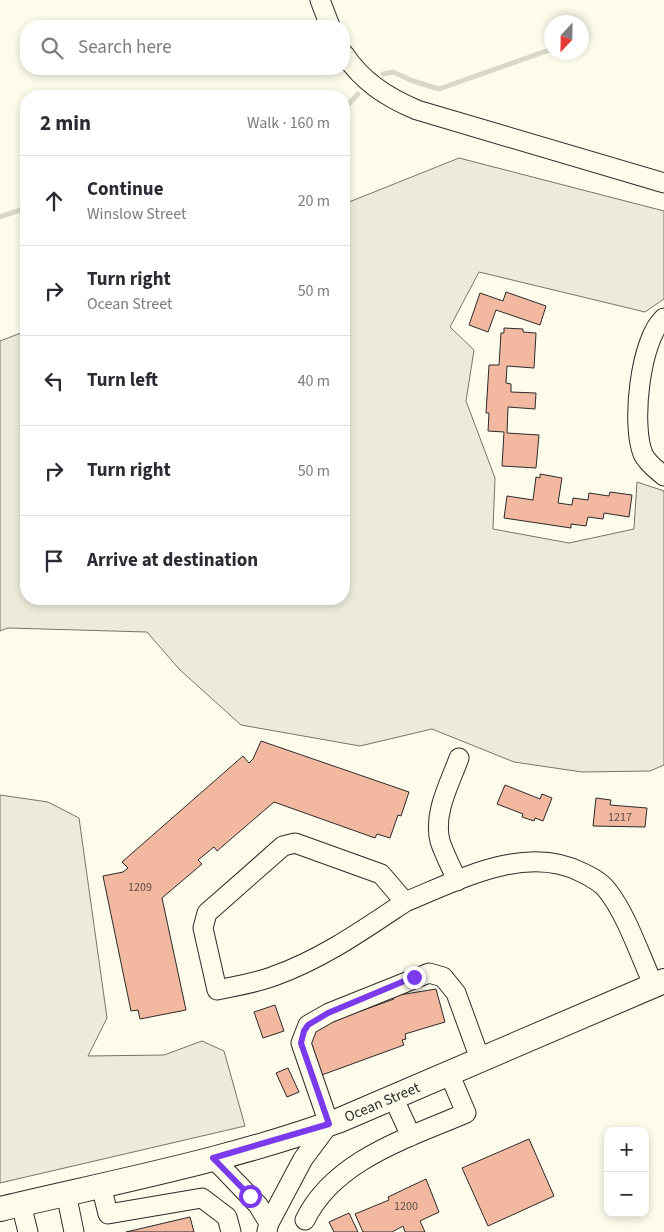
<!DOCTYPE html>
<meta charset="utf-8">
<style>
body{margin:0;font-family:"Source Sans 3",sans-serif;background:#f2f2f3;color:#2b2b33}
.controls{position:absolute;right:15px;bottom:15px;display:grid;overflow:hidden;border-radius:10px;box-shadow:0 2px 8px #0003}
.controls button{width:45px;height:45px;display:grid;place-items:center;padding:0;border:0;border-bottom:1px solid #e1e1e2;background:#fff;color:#2b2b33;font:25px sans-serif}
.compass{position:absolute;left:544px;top:15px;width:45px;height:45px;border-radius:50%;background:#fff;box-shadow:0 2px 8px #0003;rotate:202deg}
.stop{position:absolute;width:15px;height:15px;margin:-11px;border:4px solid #7c3aed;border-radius:50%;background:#fff}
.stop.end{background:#7c3aed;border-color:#fff;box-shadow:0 1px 5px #0008}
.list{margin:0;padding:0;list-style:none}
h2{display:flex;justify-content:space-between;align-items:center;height:65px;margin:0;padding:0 20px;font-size:21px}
h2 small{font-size:16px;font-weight:400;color:#7c7c81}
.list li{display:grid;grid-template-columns:32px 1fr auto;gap:15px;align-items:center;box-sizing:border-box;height:90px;padding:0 20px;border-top:1px solid #e1e1e2}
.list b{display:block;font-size:19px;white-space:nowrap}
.list p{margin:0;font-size:16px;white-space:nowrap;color:#7c7c81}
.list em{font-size:16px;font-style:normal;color:#7c7c81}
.icon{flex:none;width:28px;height:28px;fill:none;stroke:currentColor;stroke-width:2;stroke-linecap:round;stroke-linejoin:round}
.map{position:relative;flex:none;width:664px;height:1232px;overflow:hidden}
.search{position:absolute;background:#fff;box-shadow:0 2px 8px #0003;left:20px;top:20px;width:330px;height:55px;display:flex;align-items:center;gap:12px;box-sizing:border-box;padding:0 18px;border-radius:20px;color:#7c7c81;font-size:19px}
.panel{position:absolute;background:#fff;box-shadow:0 2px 8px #0003;left:20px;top:90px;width:330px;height:515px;border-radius:20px}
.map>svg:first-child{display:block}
</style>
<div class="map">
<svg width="664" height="1232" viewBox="0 0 664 1232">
<rect width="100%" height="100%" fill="#fdfbea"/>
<path fill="#ecebdb" stroke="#74746e" d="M 459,158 L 664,211 L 664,299 L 645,312 L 479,272 L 450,327 L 474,350 L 466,401 L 495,478 L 493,529 L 569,543 L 634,529 L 637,482 L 664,491 L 664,765 L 650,771 L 582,772 L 514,762 L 432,729 L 360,746 L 241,725 L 179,669 L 147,632 L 8,628 L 0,631 L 0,341 L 26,331 L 26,599 L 344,599 L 344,204 Z
M 0,795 L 48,802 L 79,818 L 107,1018 L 88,1056 L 164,1055 L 202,1041 L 224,1051 L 245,1126 L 0,1183 Z"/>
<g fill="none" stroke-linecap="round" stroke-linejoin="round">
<path stroke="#d8d7c9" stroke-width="5" d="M 582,38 L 587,36
M 383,74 L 393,72 L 413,81 L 439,89 L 552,49
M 344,109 L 358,94
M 0,217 L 26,208"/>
</g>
<path fill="#f2b8a0" stroke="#2b2b2b" d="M 506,292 L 546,306 L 540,325 L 496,310 L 488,332 L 469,325 L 480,293 L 503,301 Z
M 504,328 L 523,329 L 523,332 L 536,333 L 534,368 L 507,366 L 506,383 L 511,384 L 511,392 L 536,393 L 535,409 L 508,407 L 507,433 L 539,435 L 536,468 L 502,466 L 504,432 L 488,431 L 489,413 L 486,413 L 489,365 L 499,365 L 501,333 L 504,333 Z
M 540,474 L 562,478 L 558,503 L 572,505 L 573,498 L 588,500 L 589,493 L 609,496 L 610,492 L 632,495 L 629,517 L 604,513 L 603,519 L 588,517 L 586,526 L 571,524 L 571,528 L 504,518 L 507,496 L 533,500 L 536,477 L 540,478 Z
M 261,741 L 409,792 L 401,816 L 398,815 L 390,838 L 377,834 L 375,838 L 274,802 L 217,851 L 214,847 L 198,860 L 202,864 L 162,898 L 186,1010 L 140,1019 L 138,1010 L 131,1011 L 103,876 L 123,872 L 128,868 L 122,862 L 243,756 L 249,763 L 253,759 Z
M 505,785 L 540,799 L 542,794 L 552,798 L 543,821 L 535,818 L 534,821 L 522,817 L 523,814 L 497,804 Z
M 596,798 L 611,800 L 610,805 L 647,808 L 645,827 L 593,826 Z
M 436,989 L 445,1022 L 405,1034 L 406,1039 L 402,1040 L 404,1045 L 319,1076 L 310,1038 L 319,1026 L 394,999 L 393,996 Z
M 275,1005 L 284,1031 L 263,1038 L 254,1012 Z
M 288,1068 L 299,1092 L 287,1097 L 276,1073 Z
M 529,1139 L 554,1196 L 488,1226 L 462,1168 Z
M 426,1179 L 439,1212 L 420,1221 L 425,1232 L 405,1232 L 403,1226 L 392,1232 L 363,1232 L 355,1214 L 389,1200 L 388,1197 Z
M 349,1213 L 358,1232 L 334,1232 L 329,1222 Z
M 190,1217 L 194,1232 L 126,1232 Z"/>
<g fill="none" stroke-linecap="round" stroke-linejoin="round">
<defs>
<path id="minor" d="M 320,0 L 330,26
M 344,54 C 362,81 386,97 417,110 L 664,183
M 664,318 C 640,339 631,425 643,454 C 647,463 657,470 664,476
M 457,881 C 452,868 444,854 440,841 C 433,813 450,783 459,758
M 405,902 C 363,930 322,959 274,976 C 256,983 236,986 217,990 L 203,928 L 207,913 L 283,846 L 295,843 L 381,874 L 405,902 C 459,880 526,843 583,873 C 591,877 601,882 607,890 C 627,915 640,956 654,986
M 393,1097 L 411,1136
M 213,1158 L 258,1205 L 269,1223 L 267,1231
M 101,1185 L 108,1214 L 202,1198 L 227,1217 L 231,1232
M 66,1193 L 74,1232
M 21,1204 L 28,1232
M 305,1220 C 334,1160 408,1138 466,1113 L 449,1073
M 269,1223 L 303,1159 L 329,1124 L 301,1043 L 308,1025 L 329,1013 L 429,973 L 443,977 L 456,993 L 480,1059"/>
<path id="major" d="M 0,1209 C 114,1182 230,1160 340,1120 L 664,981"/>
</defs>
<use href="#minor" stroke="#2b2b2b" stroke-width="21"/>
<use href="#major" stroke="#2b2b2b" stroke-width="26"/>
<use href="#minor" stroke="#fdfbea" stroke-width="19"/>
<use href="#major" stroke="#fdfbea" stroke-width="24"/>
</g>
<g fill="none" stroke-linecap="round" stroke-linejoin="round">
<path stroke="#7c3aed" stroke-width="6" d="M 250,1196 L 213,1158 L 329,1124 L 301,1043 L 304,1031 L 308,1025 L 328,1013 L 414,977"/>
</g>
<g text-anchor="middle" stroke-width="4" stroke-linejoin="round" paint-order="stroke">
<g font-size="12" fill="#5d4e48">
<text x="620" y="821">1217</text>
<text x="140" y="891">1209</text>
<text x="406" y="1210">1200</text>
</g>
<g font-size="15" fill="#2b2b2b" stroke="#fdfbea">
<text transform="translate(382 1102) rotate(-23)" y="5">Ocean Street</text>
</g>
</g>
</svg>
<div class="controls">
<button>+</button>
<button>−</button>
</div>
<svg class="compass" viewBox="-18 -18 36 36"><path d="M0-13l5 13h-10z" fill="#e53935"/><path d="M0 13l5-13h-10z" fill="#7c7c81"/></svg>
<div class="stop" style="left:250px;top:1196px"></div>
<div class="stop end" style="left:414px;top:977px"></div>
<div class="search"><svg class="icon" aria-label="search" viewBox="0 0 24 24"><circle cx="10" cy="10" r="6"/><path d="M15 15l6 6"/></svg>Search here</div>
<section class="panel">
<h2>2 min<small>Walk · 160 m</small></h2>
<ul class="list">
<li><svg class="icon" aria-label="ahead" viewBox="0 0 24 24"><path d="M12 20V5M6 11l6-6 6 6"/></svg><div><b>Continue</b><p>Winslow Street</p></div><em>20 m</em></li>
<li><svg class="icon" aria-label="right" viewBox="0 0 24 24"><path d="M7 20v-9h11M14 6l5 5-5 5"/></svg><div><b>Turn right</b><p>Ocean Street</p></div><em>50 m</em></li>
<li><svg class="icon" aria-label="left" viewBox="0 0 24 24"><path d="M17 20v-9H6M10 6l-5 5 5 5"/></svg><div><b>Turn left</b></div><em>40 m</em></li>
<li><svg class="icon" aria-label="right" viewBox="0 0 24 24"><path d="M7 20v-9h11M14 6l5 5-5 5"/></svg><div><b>Turn right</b></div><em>50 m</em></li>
<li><svg class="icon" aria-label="arrive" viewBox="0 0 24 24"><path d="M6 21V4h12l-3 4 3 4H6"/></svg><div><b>Arrive at destination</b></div></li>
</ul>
</section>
</div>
